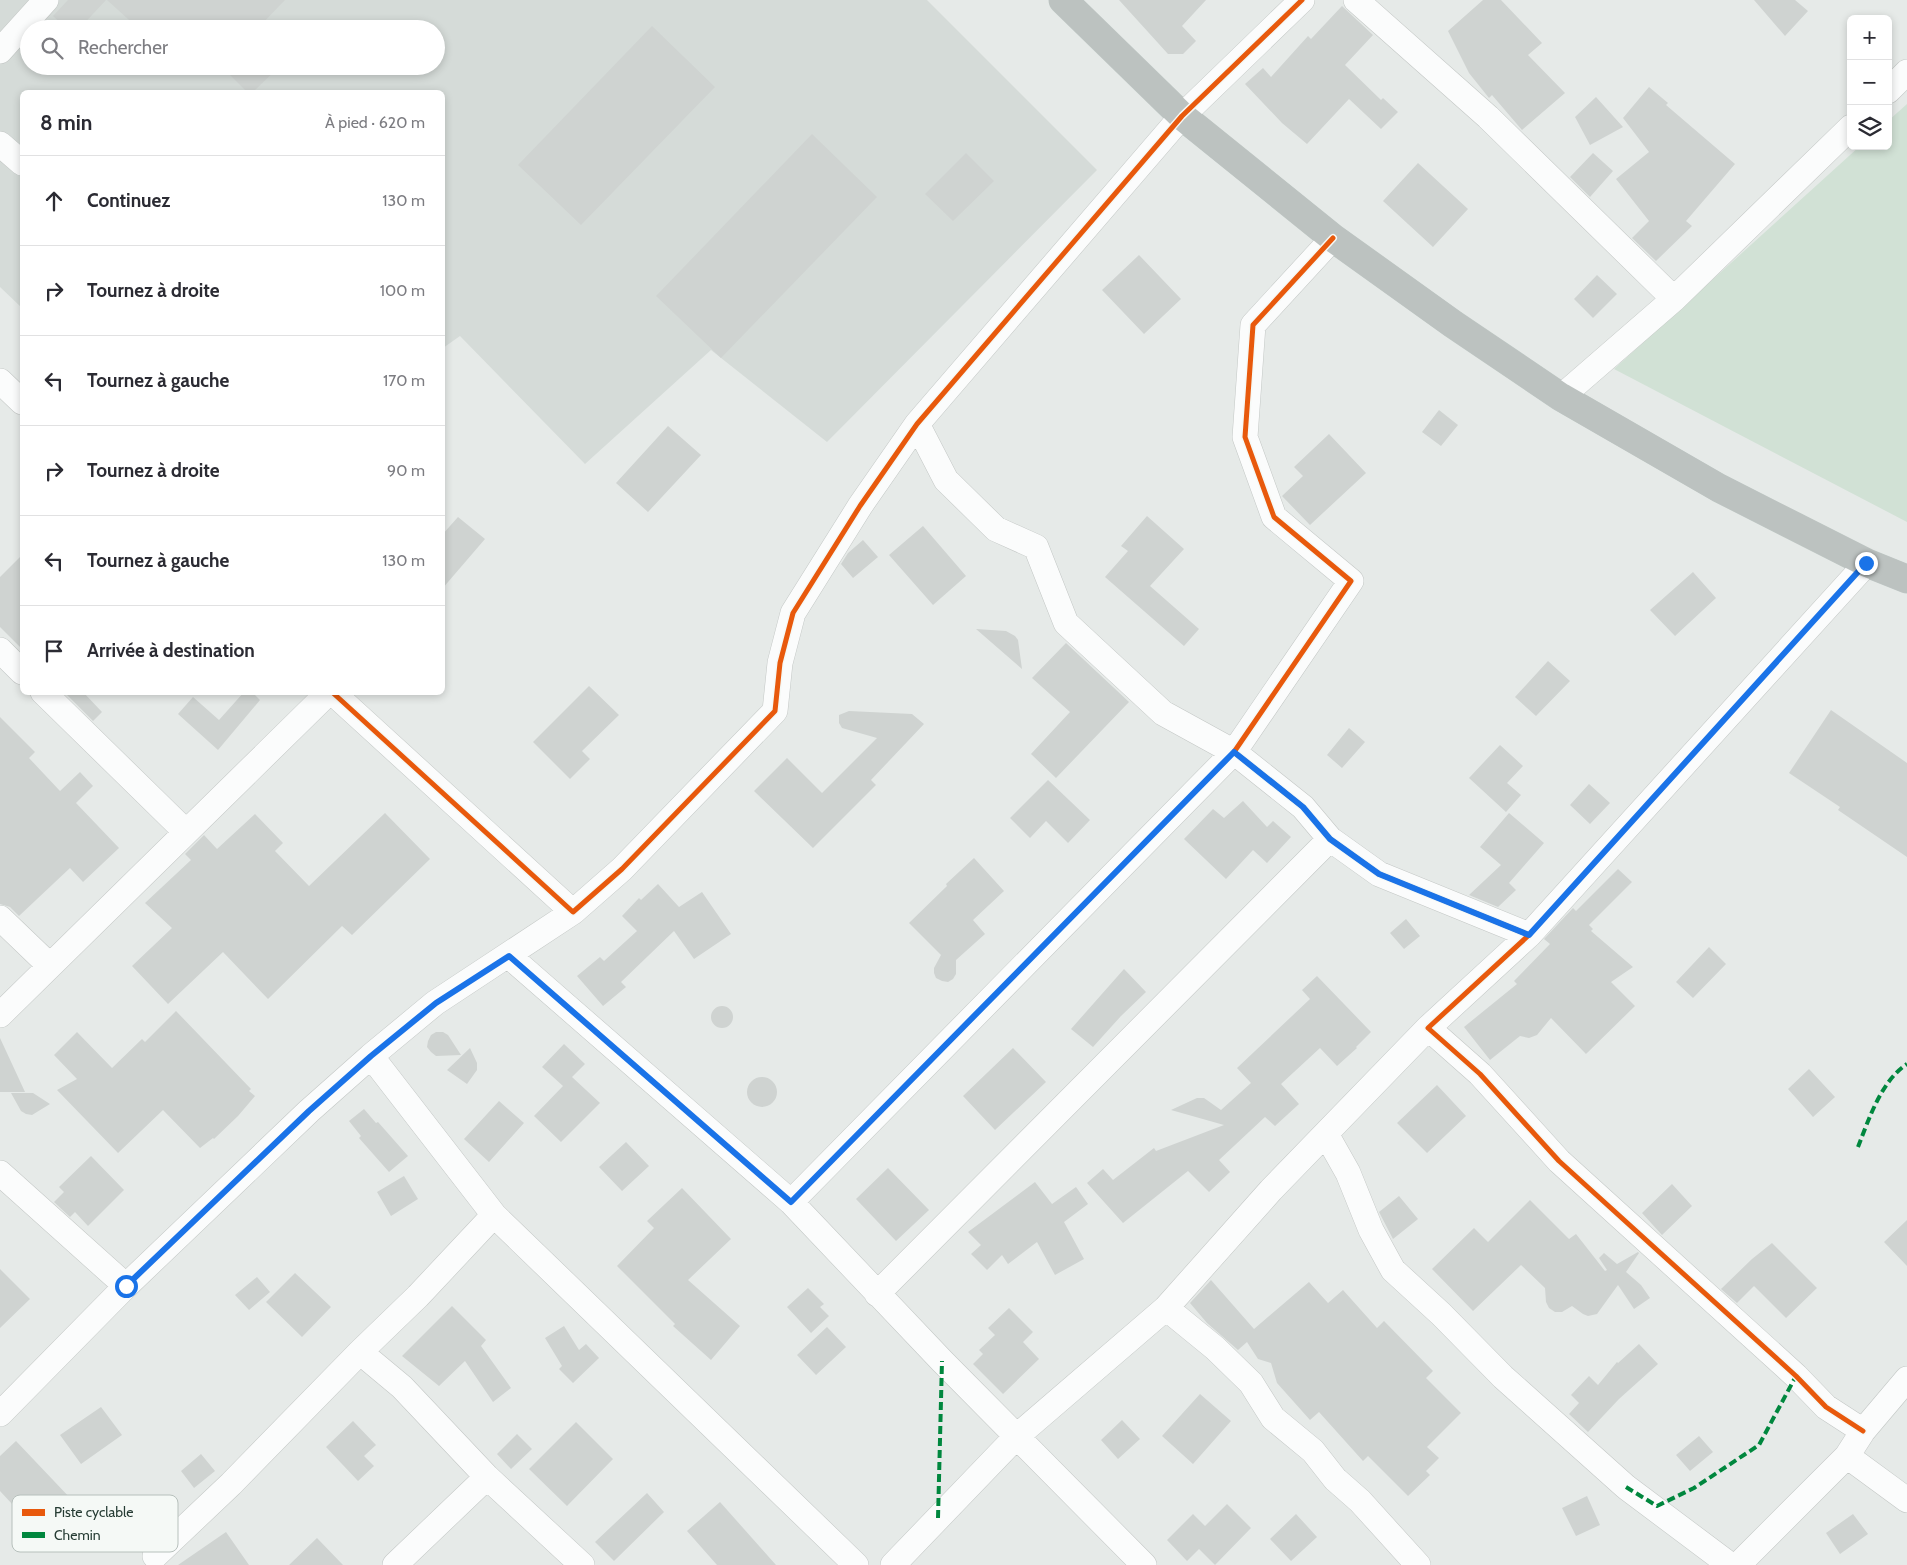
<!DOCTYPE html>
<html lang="fr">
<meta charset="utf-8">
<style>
body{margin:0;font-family:Cabin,sans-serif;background:#f7f7f7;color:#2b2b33}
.controls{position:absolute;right:15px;top:15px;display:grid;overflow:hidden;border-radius:8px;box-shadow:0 2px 8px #0003}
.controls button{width:45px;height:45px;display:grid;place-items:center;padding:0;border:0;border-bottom:1px solid #e1e1e2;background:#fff;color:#2b2b33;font:25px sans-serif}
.stop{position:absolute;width:15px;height:15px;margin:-11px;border:4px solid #1a73e8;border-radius:50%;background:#fff}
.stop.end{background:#1a73e8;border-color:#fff;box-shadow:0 1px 5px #0008}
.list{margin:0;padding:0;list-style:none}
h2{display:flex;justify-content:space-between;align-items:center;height:65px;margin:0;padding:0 20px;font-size:21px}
h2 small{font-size:16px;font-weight:400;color:#7c7c81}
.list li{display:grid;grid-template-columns:32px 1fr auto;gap:15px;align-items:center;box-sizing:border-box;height:90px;padding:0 20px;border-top:1px solid #e1e1e2}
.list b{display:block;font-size:19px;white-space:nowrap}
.list em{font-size:16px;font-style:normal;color:#7c7c81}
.icon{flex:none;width:28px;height:28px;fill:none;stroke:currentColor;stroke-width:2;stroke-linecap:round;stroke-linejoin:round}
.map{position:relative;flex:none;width:1907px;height:1565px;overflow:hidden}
.search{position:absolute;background:#fff;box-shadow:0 2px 8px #0003;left:20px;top:20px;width:425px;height:55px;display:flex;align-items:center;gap:12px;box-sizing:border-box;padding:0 18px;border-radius:28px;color:#7c7c81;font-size:19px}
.panel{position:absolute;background:#fff;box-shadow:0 2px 8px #0003;left:20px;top:90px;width:425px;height:605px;border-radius:8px}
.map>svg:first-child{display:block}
</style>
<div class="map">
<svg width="1907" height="1565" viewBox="0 0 1907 1565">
<rect width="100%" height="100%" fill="#e6eae8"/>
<path fill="#d5dbd8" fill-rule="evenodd" d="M 0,0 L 927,0 L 1097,170 L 827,442 L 711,350 L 585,464 L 460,336 L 443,348 L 442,92 L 22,92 L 22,308 L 0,287 ZM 29,29 L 436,29 L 436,66 L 29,66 Z"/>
<path fill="#d1e1d5" d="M 1907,104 L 1907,522 L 1614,369 L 1860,146 L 1888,146 L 1888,121 Z"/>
<path fill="#cfd3d1" d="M 68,0 L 106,0 L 79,29 L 67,29 L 53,16 Z
M 107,0 L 285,0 L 257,29 L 139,29 Z
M 1119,0 L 1206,0 L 1182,26 L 1196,41 L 1183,54 L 1168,54 Z
M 1483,0 L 1501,0 L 1542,43 L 1528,55 L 1565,93 L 1522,130 L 1492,95 L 1489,98 L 1469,73 L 1448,31 Z
M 1754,0 L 1795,0 L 1808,11 L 1785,36 Z
M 1342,6 L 1373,35 L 1345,65 L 1381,100 L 1383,98 L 1398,112 L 1381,129 L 1349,99 L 1307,144 L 1282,123 L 1245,84 L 1263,68 L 1271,77 L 1308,36 L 1311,39 Z
M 652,26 L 715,87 L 581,225 L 518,165 Z
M 221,66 L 280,66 L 253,92 L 247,92 Z
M 1649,87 L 1668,103 L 1666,105 L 1735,164 L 1686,221 L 1692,226 L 1656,261 L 1632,238 L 1649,221 L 1616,179 L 1649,152 L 1623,118 Z
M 1596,97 L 1623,127 L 1590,145 L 1575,117 Z
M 812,134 L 877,197 L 721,358 L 656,296 Z
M 966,153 L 994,181 L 953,221 L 925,194 Z
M 1593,153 L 1613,171 L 1590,197 L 1570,177 Z
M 1418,163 L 1468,209 L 1433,247 L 1383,201 Z
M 1139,255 L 1181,299 L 1144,334 L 1102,290 Z
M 1597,275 L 1617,294 L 1593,318 L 1574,299 Z
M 1439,410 L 1458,425 L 1441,446 L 1422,432 Z
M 668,426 L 701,455 L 648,512 L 616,483 Z
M 1329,434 L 1366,473 L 1310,525 L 1282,496 L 1303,476 L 1294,467 Z
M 1147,516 L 1184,549 L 1150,586 L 1199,629 L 1184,646 L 1105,577 L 1128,551 L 1121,546 Z
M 458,517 L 485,539 L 442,589 L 442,535 Z
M 923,526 L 966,576 L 933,605 L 889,555 Z
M 863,540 L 878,557 L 853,578 L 841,564 L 848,553 Z
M 22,555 L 22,649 L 0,627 L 0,577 Z
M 1693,572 L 1716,598 L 1675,636 L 1650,610 Z
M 976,629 L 1006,631 L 1015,636 L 1018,640 L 1022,669 Z
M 1066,643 L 1129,702 L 1056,778 L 1031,754 L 1070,712 L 1032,678 Z
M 1548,661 L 1570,681 L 1536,716 L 1515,697 Z
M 589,686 L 619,715 L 582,751 L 590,759 L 570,779 L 533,742 Z
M 64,692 L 83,692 L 102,712 L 93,721 Z
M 244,692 L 252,692 L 260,700 L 218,750 L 178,714 L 193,697 L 219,720 Z
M 1831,710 L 1907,763 L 1907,857 L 1838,810 L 1840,807 L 1789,773 Z
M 849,711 L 912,714 L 924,724 L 871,780 L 876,785 L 813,848 L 754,791 L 787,758 L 822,793 L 877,738 L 842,728 L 839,723 L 839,715 Z
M 0,717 L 35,752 L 29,758 L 60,791 L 80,772 L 93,786 L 76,803 L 119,848 L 83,882 L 70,868 L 19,916 L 10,907 L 0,904 Z
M 1349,728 L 1365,742 L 1342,768 L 1327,755 Z
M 1500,745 L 1523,766 L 1507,783 L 1521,795 L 1506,812 L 1469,778 Z
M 1048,780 L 1090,820 L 1068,843 L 1046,821 L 1030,838 L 1010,818 Z
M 1589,784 L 1610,803 L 1590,824 L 1570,805 Z
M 1243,801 L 1267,827 L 1273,821 L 1291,837 L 1267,863 L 1253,850 L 1226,879 L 1184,839 L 1213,809 L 1224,818 Z
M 385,813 L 430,859 L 352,935 L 342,926 L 268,999 L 223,952 L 168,1004 L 132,966 L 172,928 L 145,903 L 191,860 L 185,854 L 204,835 L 217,849 L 255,814 L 283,843 L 275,851 L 309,886 Z
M 1509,813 L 1544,843 L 1509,883 L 1516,890 L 1498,907 L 1469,895 L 1501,865 L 1480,847 Z
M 974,858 L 1004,891 L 973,920 L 985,934 L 956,960 L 956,974 L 953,979 L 948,982 L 942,981 L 936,978 L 934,973 L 934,968 L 941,955 L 909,923 L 947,886 L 946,884 Z
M 1618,869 L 1632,882 L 1589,925 L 1593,929 L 1591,931 L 1633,967 L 1611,982 L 1635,1006 L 1586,1054 L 1551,1018 L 1537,1035 L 1529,1038 L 1520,1036 L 1490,1060 L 1464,1027 L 1517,984 L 1514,981 L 1550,944 L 1544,939 L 1573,908 L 1576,911 Z
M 658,884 L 679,907 L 702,892 L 731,934 L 694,959 L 674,931 L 621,982 L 626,987 L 603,1006 L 577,976 L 600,957 L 604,961 L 637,931 L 622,916 L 639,898 L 641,900 Z
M 1406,919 L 1420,936 L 1404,949 L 1390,933 Z
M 1709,947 L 1726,964 L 1693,998 L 1676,982 Z
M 1124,969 L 1146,992 L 1121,1016 L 1093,1047 L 1071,1029 Z
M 1317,976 L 1371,1032 L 1356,1047 L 1357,1048 L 1337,1066 L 1320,1048 L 1281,1084 L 1299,1104 L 1275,1126 L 1265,1117 L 1219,1160 L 1230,1172 L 1209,1192 L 1188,1171 L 1123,1223 L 1087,1183 L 1103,1169 L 1113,1180 L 1154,1148 L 1156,1151 L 1224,1125 L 1171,1110 L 1197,1098 L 1204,1098 L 1221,1110 L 1251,1083 L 1237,1068 L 1310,999 L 1302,990 Z
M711 1017a11 11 0 1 1 22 0a11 11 0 1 1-22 0Z
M 176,1011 L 251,1089 L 249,1091 L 255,1096 L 238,1116 L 214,1139 L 213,1138 L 200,1148 L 163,1110 L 118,1153 L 57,1090 L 77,1079 L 54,1055 L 77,1032 L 112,1068 L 142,1039 L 145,1042 Z
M 436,1032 L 443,1032 L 448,1035 L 461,1055 L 436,1056 L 431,1052 L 427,1047 L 428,1041 L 431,1035 Z
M 0,1038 L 25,1092 L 0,1092 Z
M 564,1044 L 585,1064 L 572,1077 L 600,1103 L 561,1142 L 534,1116 L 563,1086 L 542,1067 Z
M 470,1048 L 477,1063 L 477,1070 L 467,1084 L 447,1070 Z
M 1013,1048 L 1046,1082 L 995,1130 L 963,1096 Z
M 1809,1069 L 1835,1097 L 1813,1117 L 1788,1089 Z
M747 1092a15 15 0 1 1 30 0a15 15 0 1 1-30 0Z
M 1437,1085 L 1466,1116 L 1427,1153 L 1397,1123 Z
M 11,1093 L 33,1093 L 50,1104 L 32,1115 L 26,1114 L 21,1111 Z
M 499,1101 L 524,1123 L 489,1162 L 464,1139 Z
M 364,1109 L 376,1123 L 378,1122 L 408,1156 L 389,1172 L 359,1138 L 361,1136 L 349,1121 Z
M 626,1142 L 649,1166 L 622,1191 L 599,1167 Z
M 91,1156 L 124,1190 L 88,1226 L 75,1212 L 70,1217 L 54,1202 L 64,1192 L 59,1187 Z
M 888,1168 L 929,1210 L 896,1241 L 856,1199 Z
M 404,1176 L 418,1199 L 391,1216 L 377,1192 Z
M 1035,1182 L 1052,1204 L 1076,1187 L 1088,1204 L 1064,1222 L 1084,1259 L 1055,1275 L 1037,1242 L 1008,1264 L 1002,1255 L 987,1270 L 971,1254 L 981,1245 L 968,1232 Z
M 1672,1184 L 1692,1206 L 1662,1235 L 1642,1213 Z
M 682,1188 L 731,1239 L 688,1280 L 740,1326 L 711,1360 L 673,1326 L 675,1324 L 617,1266 L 654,1228 L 647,1221 Z
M 1399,1196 L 1418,1219 L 1393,1239 L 1379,1212 Z
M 1530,1200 L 1569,1239 L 1576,1234 L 1605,1271 L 1607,1270 L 1599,1258 L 1604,1253 L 1617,1264 L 1638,1252 L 1639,1253 L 1626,1272 L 1641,1285 L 1650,1298 L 1634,1309 L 1618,1285 L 1597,1314 L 1588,1316 L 1583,1314 L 1572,1306 L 1562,1312 L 1555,1312 L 1549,1308 L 1546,1302 L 1545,1288 L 1521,1265 L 1473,1311 L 1432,1269 L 1474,1228 L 1488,1242 Z
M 1907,1220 L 1907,1266 L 1884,1242 Z
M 1772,1243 L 1817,1288 L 1786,1318 L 1754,1286 L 1737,1303 L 1721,1289 L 1752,1259 Z
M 0,1269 L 30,1299 L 0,1328 Z
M 295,1273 L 331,1307 L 302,1337 L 266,1302 Z
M 257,1277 L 270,1292 L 249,1310 L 235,1295 Z
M 1211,1280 L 1254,1329 L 1309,1282 L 1328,1303 L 1343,1290 L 1377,1328 L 1384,1321 L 1433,1371 L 1426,1378 L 1461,1413 L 1427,1447 L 1439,1458 L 1426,1471 L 1430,1475 L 1408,1496 L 1368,1456 L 1363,1461 L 1319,1412 L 1310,1420 L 1277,1383 L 1271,1363 L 1258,1359 L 1247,1342 L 1238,1350 L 1207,1323 L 1190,1303 Z
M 808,1288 L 824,1304 L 820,1307 L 829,1316 L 811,1333 L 787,1307 Z
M 452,1306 L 486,1340 L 481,1346 L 511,1388 L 493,1402 L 465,1361 L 439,1386 L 402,1356 Z
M 1009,1308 L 1033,1332 L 1023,1342 L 1039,1359 L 1003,1394 L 973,1364 L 983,1354 L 979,1350 L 995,1335 L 988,1328 Z
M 564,1326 L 579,1350 L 586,1344 L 599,1358 L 573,1383 L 559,1369 L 562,1366 L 545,1338 Z
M 827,1327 L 846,1347 L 816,1375 L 797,1355 Z
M 1639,1344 L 1658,1364 L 1619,1399 L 1588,1432 L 1569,1414 L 1579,1403 L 1571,1395 L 1589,1376 L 1598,1385 L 1617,1362 L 1618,1363 Z
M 1200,1394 L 1231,1421 L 1193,1464 L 1162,1436 Z
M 101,1407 L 122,1435 L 81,1464 L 60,1435 Z
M 1122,1420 L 1140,1439 L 1118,1459 L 1101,1440 Z
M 353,1421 L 376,1445 L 364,1456 L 374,1466 L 358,1481 L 326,1447 Z
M 576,1422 L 613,1459 L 567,1506 L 529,1469 Z
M 517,1434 L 532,1449 L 511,1469 L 497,1454 Z
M 1699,1436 L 1713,1452 L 1690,1471 L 1676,1455 Z
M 16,1441 L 72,1500 L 38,1532 L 0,1491 L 0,1456 Z
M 201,1454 L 215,1471 L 194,1488 L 181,1471 Z
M 647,1493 L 664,1512 L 614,1561 L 595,1542 Z
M 1587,1496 L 1600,1525 L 1576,1536 L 1562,1508 Z
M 720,1502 L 776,1565 L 717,1565 L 687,1531 Z
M 1227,1504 L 1251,1528 L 1215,1565 L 1199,1549 L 1187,1561 L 1167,1540 L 1193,1514 L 1205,1526 Z
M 1296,1514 L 1317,1537 L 1291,1561 L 1270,1539 Z
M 1853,1514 L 1868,1534 L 1840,1554 L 1826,1533 Z
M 226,1532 L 249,1565 L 178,1565 Z
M 317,1538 L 343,1565 L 289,1565 Z"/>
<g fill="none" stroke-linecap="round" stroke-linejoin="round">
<defs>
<path id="minor" d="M 1356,0 L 1488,117 L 1674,299
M 0,51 L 46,0
M 1888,91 L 1907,72
M 0,144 L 22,163
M 1333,238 L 1253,325 L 1245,437 L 1274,517 L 1351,581 L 1234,752 L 1303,807 L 1330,839 L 1379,874 L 1529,935 L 1428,1028 L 1480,1074 L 1559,1161 L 1796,1376 L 1826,1407 L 1863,1431
M 0,381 L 22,402
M 1561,397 L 1674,299 L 1851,127
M 0,650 L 22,672
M 43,692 L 185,831
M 332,692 L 573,912 L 622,869 L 775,711 L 780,663 L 793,613 L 860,506 L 917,424 L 1182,116 L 1302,0
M 0,918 L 49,965
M 1529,935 L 1867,563
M 509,956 L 791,1202 L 942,1361 L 1144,1565
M 0,1015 L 329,692
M 371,1056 L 494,1215 L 856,1565
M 1326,1134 L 1348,1173 L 1371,1230 L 1393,1270 L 1441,1314 L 1503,1377 L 1626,1487 L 1730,1565
M 0,1173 L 126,1286
M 791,1202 L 1234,752 L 1163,713 L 1066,623 L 1036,547 L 996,529 L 946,480 L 917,424
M 494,1215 L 418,1296 L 360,1352 L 402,1387 L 487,1477 L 582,1565
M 877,1294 L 1330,839
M 1166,1308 L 1215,1348 L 1251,1383 L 1273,1418 L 1313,1451 L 1335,1479 L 1360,1501 L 1418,1565
M 0,1414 L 126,1286 L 309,1111 L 371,1056 L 435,1003 L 573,912
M 1847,1456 L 1907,1500
M 155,1556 L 231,1484 L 360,1352
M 395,1565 L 487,1477
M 893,1565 L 1016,1437 L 1166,1308 L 1271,1190 L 1428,1028
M 1738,1565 L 1847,1456 L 1863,1431 L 1907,1379"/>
<path id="highway" d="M 1063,0 L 1182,116 L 1333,238 L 1453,324 L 1561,397 L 1719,488 L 1867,563 L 1907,579"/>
</defs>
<use href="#minor" stroke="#c3c7c5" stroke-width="26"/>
<use href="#highway" stroke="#bec6c3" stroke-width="29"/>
<use href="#minor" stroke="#fbfcfc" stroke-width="25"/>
<use href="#highway" stroke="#bcc2c0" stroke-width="28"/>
<path stroke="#00873e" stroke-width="4" stroke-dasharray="8 4" stroke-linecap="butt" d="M 1858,1147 C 1869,1119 1881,1081 1907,1064
M 1626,1487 L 1657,1506 L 1694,1488 L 1759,1445 L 1796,1376
M 938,1518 L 942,1361"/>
<defs>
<path id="cycleway" d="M 1333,238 L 1253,325 L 1245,437 L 1274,517 L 1351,581 L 1234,752 L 1303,807 L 1330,839 L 1379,874 L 1529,935 L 1428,1028 L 1480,1074 L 1559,1161 L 1796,1376 L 1826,1407 L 1863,1431
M 332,692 L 573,912 L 622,869 L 775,711 L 780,663 L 793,613 L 860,506 L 917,424 L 1182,116 L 1302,0"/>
</defs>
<use href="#cycleway" stroke="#f5f9f6" stroke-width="8"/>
<use href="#cycleway" stroke="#e8590c" stroke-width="5"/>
</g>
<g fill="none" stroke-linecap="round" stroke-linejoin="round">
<path stroke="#1a73e8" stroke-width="6" d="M 126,1286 L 309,1111 L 371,1056 L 436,1003 L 509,956 L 791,1202 L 1234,752 L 1303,807 L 1330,839 L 1379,874 L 1529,935 L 1866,563"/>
</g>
<rect x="12" y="1495" width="166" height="57" rx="8" fill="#f5f9f6" stroke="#b7c0bc" stroke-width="1"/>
<rect x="22" y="1509" width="23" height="7" fill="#e8590c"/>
<rect x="22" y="1532" width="23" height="6" fill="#00873e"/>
<g font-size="14" fill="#263c34">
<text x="54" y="1517">Piste cyclable</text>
<text x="54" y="1540">Chemin</text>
</g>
</svg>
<div class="controls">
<button>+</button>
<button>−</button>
<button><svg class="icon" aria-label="layers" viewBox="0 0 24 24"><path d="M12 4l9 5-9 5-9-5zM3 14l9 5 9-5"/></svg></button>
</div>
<div class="stop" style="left:126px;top:1286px"></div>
<div class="stop end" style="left:1866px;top:563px"></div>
<div class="search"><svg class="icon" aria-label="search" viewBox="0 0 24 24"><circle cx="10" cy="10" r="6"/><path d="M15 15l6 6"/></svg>Rechercher</div>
<section class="panel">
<h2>8 min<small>À pied · 620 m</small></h2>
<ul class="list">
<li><svg class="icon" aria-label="ahead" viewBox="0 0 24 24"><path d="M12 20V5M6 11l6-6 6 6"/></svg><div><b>Continuez</b></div><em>130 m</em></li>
<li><svg class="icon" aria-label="right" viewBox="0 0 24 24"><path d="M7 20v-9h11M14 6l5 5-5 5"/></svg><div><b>Tournez à droite</b></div><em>100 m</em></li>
<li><svg class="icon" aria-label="left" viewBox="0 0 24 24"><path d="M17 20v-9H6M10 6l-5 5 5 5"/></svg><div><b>Tournez à gauche</b></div><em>170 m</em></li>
<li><svg class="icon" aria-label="right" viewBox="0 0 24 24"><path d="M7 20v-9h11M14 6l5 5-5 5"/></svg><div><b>Tournez à droite</b></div><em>90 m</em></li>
<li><svg class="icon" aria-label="left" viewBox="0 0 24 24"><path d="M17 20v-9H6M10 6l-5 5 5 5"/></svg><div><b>Tournez à gauche</b></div><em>130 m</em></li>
<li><svg class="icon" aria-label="arrive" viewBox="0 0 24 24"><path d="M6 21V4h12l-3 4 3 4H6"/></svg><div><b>Arrivée à destination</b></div></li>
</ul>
</section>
</div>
